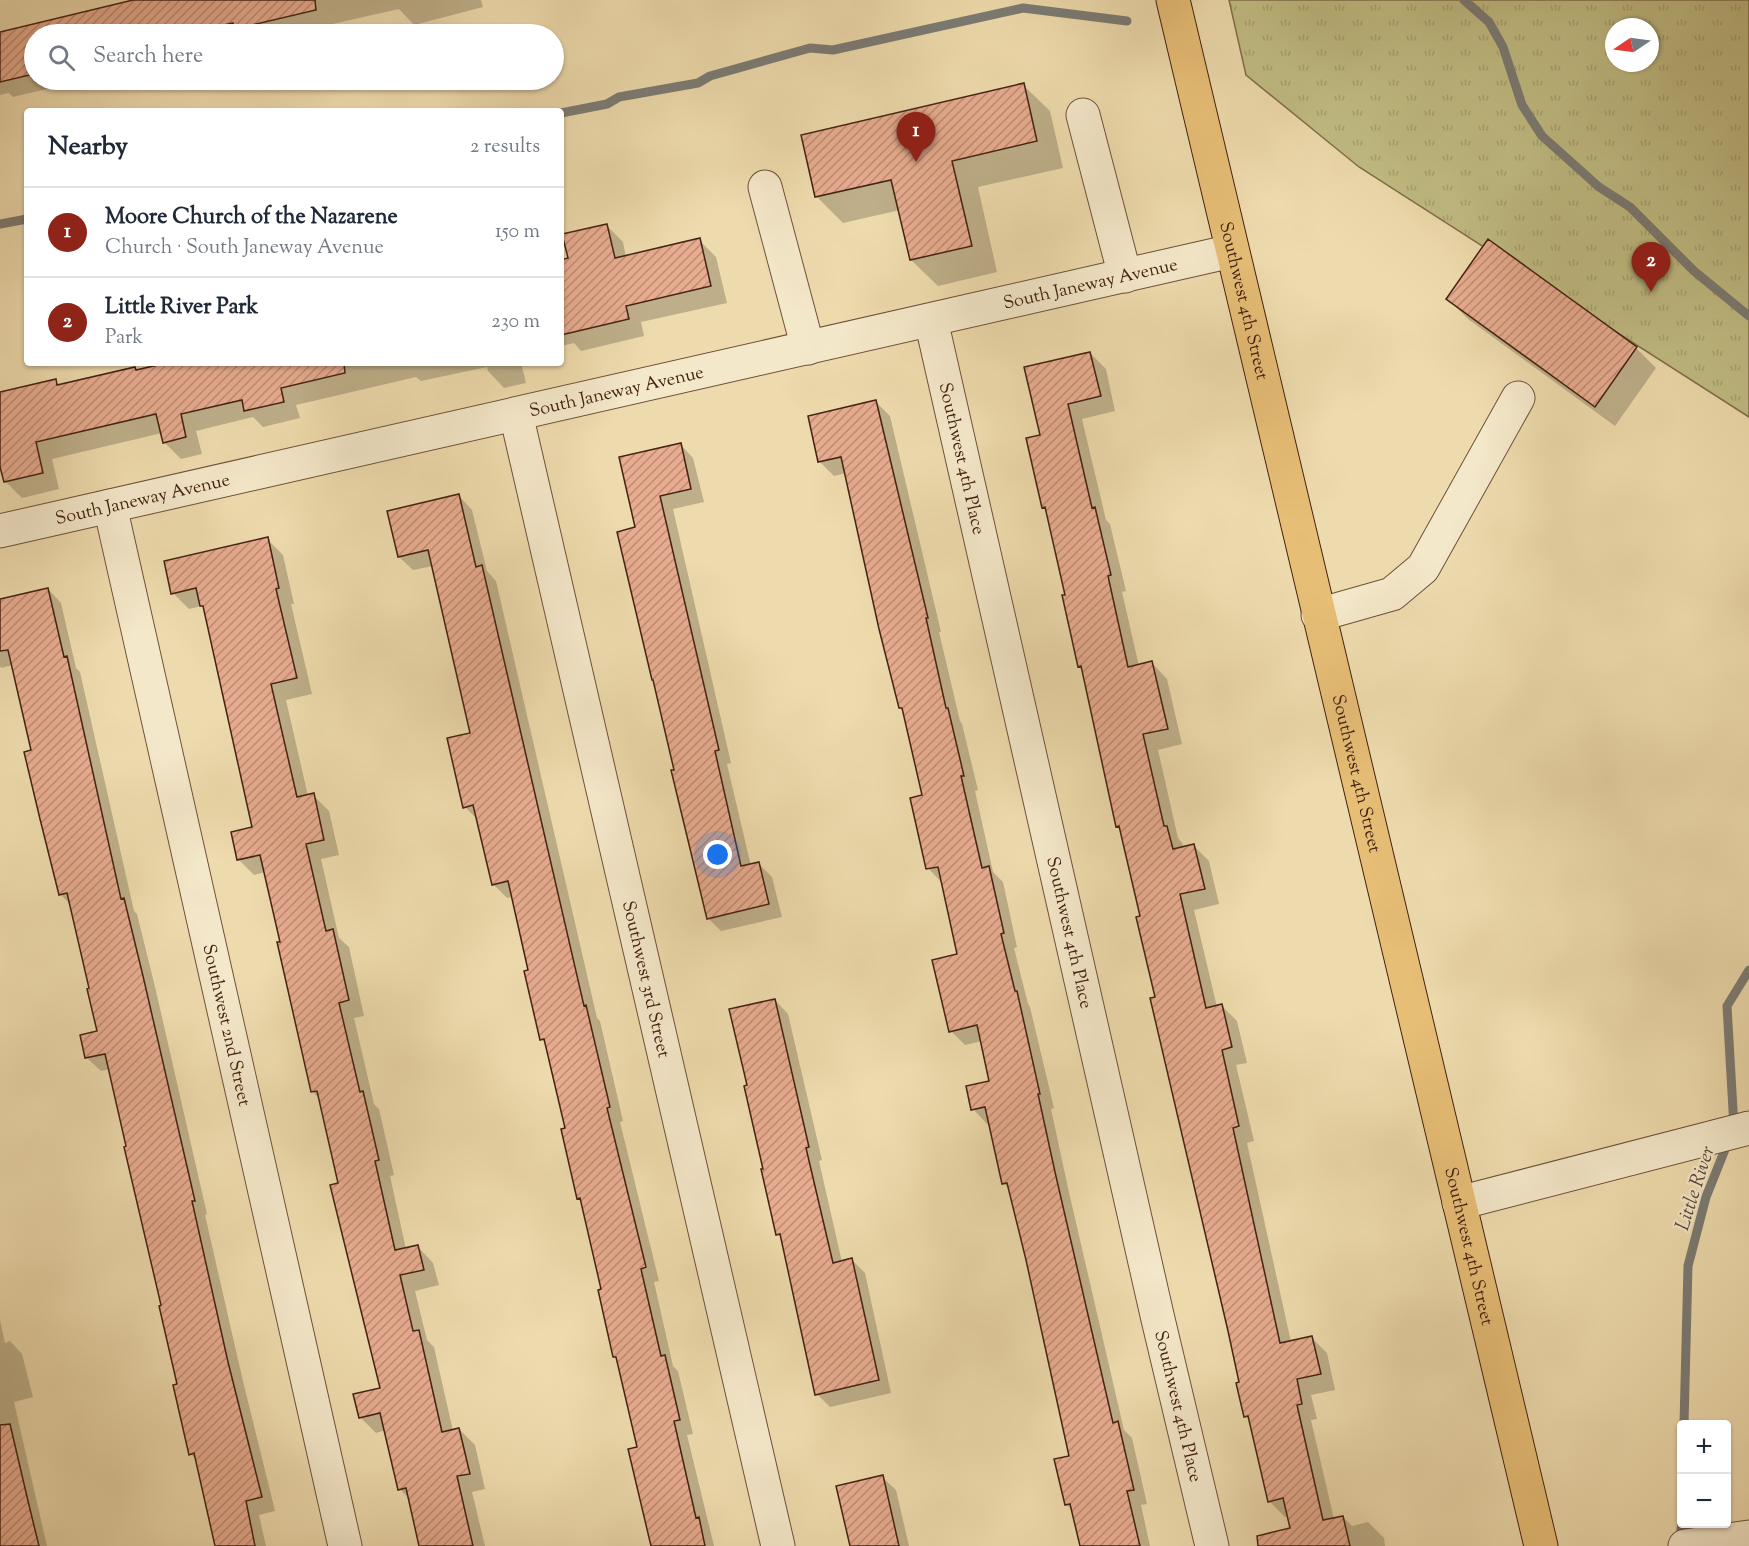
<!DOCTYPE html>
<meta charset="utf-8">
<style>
body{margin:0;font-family:"Sorts Mill Goudy",serif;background:#f2f2f3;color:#1f2937}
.controls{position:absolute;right:18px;bottom:18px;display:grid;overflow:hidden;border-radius:6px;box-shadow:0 2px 4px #0004}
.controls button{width:54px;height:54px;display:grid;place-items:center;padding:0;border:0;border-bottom:2px solid #e0e1e3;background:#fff;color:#1f2937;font:30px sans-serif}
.compass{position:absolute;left:1605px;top:18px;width:54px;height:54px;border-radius:50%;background:#fff;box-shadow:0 2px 4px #0004;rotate:257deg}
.you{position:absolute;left:718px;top:855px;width:21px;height:21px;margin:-15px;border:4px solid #fff;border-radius:50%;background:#1a73e8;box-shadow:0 0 0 9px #1a73e833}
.badge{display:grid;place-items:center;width:39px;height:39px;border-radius:50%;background:#8f2418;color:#fff;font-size:20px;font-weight:700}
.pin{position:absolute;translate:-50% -50px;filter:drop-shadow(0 2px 3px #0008)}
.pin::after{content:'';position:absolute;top:32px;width:21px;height:18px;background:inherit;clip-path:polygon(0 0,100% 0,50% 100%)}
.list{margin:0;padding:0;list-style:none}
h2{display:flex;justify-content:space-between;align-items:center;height:78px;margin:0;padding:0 24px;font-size:26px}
h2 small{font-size:20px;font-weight:400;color:#747a83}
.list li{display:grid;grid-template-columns:39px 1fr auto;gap:18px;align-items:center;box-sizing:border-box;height:90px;padding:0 24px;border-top:2px solid #e0e1e3}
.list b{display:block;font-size:22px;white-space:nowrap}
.list p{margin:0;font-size:20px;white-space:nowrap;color:#747a83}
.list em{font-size:20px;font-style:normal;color:#747a83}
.icon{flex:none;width:33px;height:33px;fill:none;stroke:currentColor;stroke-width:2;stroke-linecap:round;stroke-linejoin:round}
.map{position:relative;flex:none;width:1749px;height:1546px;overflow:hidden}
.search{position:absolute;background:#fff;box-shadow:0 2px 4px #0004;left:24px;top:24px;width:540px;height:66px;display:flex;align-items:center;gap:15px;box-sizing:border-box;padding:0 21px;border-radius:33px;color:#747a83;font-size:22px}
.panel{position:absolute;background:#fff;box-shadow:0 2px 4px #0004;left:24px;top:108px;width:540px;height:258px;border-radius:6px}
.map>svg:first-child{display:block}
</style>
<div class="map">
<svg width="1749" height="1546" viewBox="0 0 1749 1546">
<defs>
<pattern id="park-tufts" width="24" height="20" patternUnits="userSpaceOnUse" patternTransform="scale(1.5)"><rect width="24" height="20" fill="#c1bd84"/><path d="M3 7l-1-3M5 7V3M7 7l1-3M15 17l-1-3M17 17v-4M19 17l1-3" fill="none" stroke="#a7a271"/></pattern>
<pattern id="building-hatch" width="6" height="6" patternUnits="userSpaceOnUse" patternTransform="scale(1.5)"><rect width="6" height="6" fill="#e8ac90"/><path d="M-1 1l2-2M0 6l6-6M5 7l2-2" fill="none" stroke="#be8c74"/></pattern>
</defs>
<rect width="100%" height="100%" fill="#eedbad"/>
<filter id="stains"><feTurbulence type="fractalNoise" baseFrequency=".00333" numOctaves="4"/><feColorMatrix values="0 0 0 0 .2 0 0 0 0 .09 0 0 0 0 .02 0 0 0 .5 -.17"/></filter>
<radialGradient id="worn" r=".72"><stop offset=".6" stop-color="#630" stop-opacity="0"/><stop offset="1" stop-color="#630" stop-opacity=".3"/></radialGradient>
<path fill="url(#park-tufts)" stroke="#826f4b" stroke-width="1.5" fill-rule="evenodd" d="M 1229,0 L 1749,0 L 1749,417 L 1359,167 L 1246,75 ZM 1614,27 L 1650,27 L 1650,63 L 1614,63 Z"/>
<path fill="#0003" d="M 140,0 L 481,0 L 483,7 L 414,25 L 399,9 L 288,34 L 34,34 L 34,80 L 79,80 L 80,81 L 13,97 L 9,93 L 0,95 L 0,33 Z
M 1023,85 L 1050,111 L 1063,168 L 978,187 L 997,272 L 938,286 L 911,260 L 900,210 L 843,223 L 817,197 L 803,136 Z
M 606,225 L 623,242 L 626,257 L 699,240 L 716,257 L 727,303 L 641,322 L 644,336 L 581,351 L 574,343 L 561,346 L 561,261 L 570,259 Z
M 1448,299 L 1636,348 L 1656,368 L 1615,426 L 1468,319 Z
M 1090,353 L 1106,369 L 1115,411 L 1082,419 L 1106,520 L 1110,524 L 1126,591 L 1122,592 L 1139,666 L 1152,663 L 1167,679 L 1182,744 L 1158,750 L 1178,838 L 1182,843 L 1184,848 L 1194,846 L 1209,861 L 1219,904 L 1194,910 L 1217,1007 L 1222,1006 L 1237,1021 L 1247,1063 L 1236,1065 L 1254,1141 L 1247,1143 L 1291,1342 L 1312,1338 L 1327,1353 L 1335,1390 L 1311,1395 L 1317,1419 L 1311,1420 L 1334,1519 L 1343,1517 L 1352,1526 L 1368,1522 L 1384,1538 L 1385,1546 L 1296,1546 L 1289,1516 L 1285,1517 L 1269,1501 L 1251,1421 L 1245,1416 L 1241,1383 L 1156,998 L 1141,917 L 1121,829 L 1118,826 L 1083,670 L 1080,666 L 1067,596 L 1048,512 L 1043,507 L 1041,436 Z
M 172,363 L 521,363 L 526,383 L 504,388 L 488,371 L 487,367 L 421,381 L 416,377 L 296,405 L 300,418 L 263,427 L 253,417 L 196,431 L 202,454 L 181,459 L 164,442 L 162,433 L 52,459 L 59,489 L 22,498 L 5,481 L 0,460 L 0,393 L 55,381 L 60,385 L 135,368 L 138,372 Z
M 876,402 L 890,416 L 941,632 L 939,632 L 960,721 L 962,724 L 978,790 L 975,791 L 993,872 L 1003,882 L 1017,947 L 1014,948 L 1028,1004 L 1030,1007 L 1054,1108 L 1051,1109 L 1068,1188 L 1124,1430 L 1132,1438 L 1147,1504 L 1141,1505 L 1150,1546 L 1082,1546 L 1074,1512 L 1067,1505 L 1056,1460 L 1071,1457 L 1010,1190 L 1004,1183 L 990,1123 L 987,1124 L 973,1109 L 991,1082 L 982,1041 L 965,1045 L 951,1031 L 959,955 L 942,883 L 928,868 L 924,796 L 905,713 L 900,708 L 846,473 L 834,476 L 820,462 L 810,417 Z
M 680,444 L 693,458 L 704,502 L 673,509 L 731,763 L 727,764 L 751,866 L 759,864 L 772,877 L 782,917 L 721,931 L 708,918 L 676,771 L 637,529 Z
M 459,496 L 472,510 L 487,571 L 496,581 L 597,1018 L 600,1021 L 623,1121 L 620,1122 L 659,1281 L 654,1282 L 673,1366 L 678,1371 L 693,1434 L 687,1435 L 714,1546 L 651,1546 L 639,1448 L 619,1361 L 615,1357 L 602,1290 L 582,1202 L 578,1198 L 566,1129 L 547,1044 L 541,1039 L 530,971 L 513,897 L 507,898 L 493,884 L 478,820 L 465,807 L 472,734 L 433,566 L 413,570 L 399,557 Z
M 267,539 L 283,555 L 294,604 L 291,604 L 312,694 L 286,700 L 308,796 L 313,795 L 329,811 L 339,855 L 321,859 L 339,938 L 349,947 L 364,1016 L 354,1018 L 374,1104 L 379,1109 L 394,1175 L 390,1176 L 406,1249 L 418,1247 L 433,1263 L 439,1285 L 415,1291 L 427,1340 L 434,1347 L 453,1431 L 459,1429 L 475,1445 L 485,1489 L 472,1492 L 485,1546 L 420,1546 L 410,1500 L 400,1489 L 386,1430 L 376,1433 L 360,1417 L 381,1389 L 340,1185 L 320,1099 L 313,1092 L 265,872 L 254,875 L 238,859 L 254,828 L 205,609 L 202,606 L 189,609 L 173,593 Z
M 48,589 L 61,603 L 76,668 L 80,672 L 134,911 L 137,914 L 156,991 L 207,1214 L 205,1215 L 242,1377 L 275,1511 L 259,1515 L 266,1546 L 216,1546 L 197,1460 L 190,1454 L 179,1385 L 110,1069 L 101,1071 L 87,1058 L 82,1036 L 99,1032 L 72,906 L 60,894 L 33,751 L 13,665 L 1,668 L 0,666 L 0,600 Z
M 775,1000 L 788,1014 L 822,1160 L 819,1161 L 842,1262 L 852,1260 L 865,1273 L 891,1393 L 830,1407 L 817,1394 L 782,1239 L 778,1234 L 749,1087 Z
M 0,1320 L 5,1343 L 10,1341 L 22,1354 L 33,1397 L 14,1402 L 47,1546 L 0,1546 Z
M 882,1477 L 896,1490 L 909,1546 L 852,1546 Z"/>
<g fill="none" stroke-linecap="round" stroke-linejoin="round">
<path stroke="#7b7c75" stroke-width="9" d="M 1464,0 L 1489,22 L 1503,47 L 1522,105 L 1542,136 L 1599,187 L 1630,207 L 1694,271 L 1749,316
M 561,113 L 607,104 L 619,97 L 698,83 L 710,76 L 810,48 L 833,50 L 1023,8 L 1127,21
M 0,224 L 27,219
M 1734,1127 L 1727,1006 L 1749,970
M 1684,1424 L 1688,1266 L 1706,1197 L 1728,1142
M 1679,1541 L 1682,1524"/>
</g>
<path fill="url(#building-hatch)" stroke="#442112" stroke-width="1.5" d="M 133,0 L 315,0 L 316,10 L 235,29 L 233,23 L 185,34 L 34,34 L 34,74 L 0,82 L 0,32 Z
M 1024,83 L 1037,141 L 952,161 L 972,246 L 910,260 L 891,180 L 815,197 L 801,135 Z
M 607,224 L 615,258 L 700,238 L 711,286 L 626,306 L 629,319 L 561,335 L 561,260 L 568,258 L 562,234 Z
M 1488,239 L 1637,347 L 1595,407 L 1446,299 Z
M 1090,352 L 1101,396 L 1068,404 L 1092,508 L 1095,507 L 1111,575 L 1108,576 L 1128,667 L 1152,661 L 1168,729 L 1143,734 L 1164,826 L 1167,826 L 1173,849 L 1194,844 L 1205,889 L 1180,894 L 1206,1008 L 1222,1004 L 1232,1047 L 1222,1050 L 1239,1126 L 1233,1128 L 1280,1343 L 1312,1336 L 1321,1374 L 1297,1379 L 1302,1404 L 1297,1405 L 1323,1520 L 1343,1516 L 1350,1546 L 1258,1546 L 1257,1536 L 1290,1528 L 1283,1498 L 1268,1502 L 1248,1416 L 1244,1417 L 1236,1383 L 1239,1382 L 1228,1331 L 1150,998 L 1155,997 L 1136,917 L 1140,916 L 1119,826 L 1116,827 L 1081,666 L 1078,667 L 1062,595 L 1065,595 L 1045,507 L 1042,508 L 1026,438 L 1040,435 L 1024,367 Z
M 166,363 L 344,363 L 345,373 L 281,388 L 284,402 L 244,411 L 242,400 L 181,414 L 186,437 L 163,443 L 156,414 L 36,442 L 43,473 L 4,482 L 0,467 L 0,392 L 56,379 L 57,385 L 135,367 L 136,370 Z
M 876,400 L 928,618 L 926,618 L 946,708 L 948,708 L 964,776 L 961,776 L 982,868 L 989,866 L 1004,933 L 1001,934 L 1015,991 L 1017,991 L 1040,1094 L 1038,1094 L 1055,1172 L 1113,1423 L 1118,1421 L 1134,1490 L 1127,1491 L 1140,1546 L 1080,1546 L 1070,1504 L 1065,1505 L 1054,1459 L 1069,1456 L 1026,1260 L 1007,1183 L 1002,1184 L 985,1107 L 971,1110 L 966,1086 L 989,1081 L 977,1025 L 949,1032 L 932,960 L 957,954 L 938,867 L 926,869 L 910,798 L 922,795 L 902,708 L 899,708 L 879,629 L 841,457 L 818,462 L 808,416 Z
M 681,443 L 691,489 L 660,496 L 719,750 L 715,751 L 741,866 L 759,862 L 769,904 L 707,919 L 671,770 L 674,770 L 653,680 L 652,680 L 617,532 L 635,527 L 619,457 Z
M 459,494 L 476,567 L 482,565 L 584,1006 L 586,1005 L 610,1107 L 607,1108 L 646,1267 L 641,1269 L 661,1356 L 665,1355 L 680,1420 L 674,1421 L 696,1518 L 699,1517 L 705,1546 L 651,1546 L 628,1449 L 637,1447 L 616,1357 L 613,1357 L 598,1290 L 601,1289 L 580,1198 L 577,1199 L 561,1129 L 565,1128 L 544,1039 L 540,1040 L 524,971 L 528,970 L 508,881 L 492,885 L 473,805 L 463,808 L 447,738 L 470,733 L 428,550 L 398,557 L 387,511 Z
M 268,537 L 279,588 L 276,589 L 297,678 L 271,684 L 297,797 L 314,793 L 324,840 L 306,844 L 326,931 L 333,929 L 349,1000 L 339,1003 L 360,1092 L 363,1091 L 379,1160 L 375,1161 L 395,1250 L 418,1245 L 424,1270 L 400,1275 L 413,1331 L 419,1330 L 442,1432 L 459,1428 L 470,1474 L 457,1476 L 473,1546 L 419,1546 L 406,1488 L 398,1490 L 380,1413 L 359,1418 L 353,1394 L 380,1388 L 330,1185 L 338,1183 L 317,1091 L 311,1092 L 277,942 L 280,942 L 260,855 L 237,860 L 231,832 L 252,827 L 203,606 L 200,606 L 196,588 L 171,594 L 164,561 Z
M 48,588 L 64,657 L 67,656 L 121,899 L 124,898 L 143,976 L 195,1201 L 192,1201 L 228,1362 L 262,1497 L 246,1501 L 255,1546 L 215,1546 L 194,1453 L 189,1455 L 173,1385 L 177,1384 L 159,1306 L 161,1305 L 124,1147 L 126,1146 L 105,1054 L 85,1058 L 80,1035 L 97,1031 L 87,989 L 89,988 L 67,893 L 59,895 L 40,819 L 24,752 L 31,750 L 8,650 L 0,651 L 0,599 Z
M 775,999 L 809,1147 L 806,1148 L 833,1263 L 852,1258 L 879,1380 L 815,1395 L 780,1234 L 776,1235 L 761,1169 L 763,1169 L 744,1086 L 747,1085 L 729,1009 Z
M 10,1424 L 28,1501 L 39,1546 L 0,1546 L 0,1425 Z
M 883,1475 L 899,1546 L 850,1546 L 836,1486 Z"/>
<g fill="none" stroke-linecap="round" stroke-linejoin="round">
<defs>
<g id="minor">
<path d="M 1083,115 L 1125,276"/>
<path d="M 765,187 L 808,348"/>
<path id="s1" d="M 931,320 L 1157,1315 L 1212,1546"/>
<path id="s2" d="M 516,414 L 778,1546"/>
<path id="s3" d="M 110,506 L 345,1546"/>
<path id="s4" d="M 0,531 L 1232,251"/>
<path d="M 1318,615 L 1392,594 L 1423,568 L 1518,398"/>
<path d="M 1459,1203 L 1749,1128"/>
<path d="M 1685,1546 L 1749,1537"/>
</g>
<g id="major">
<path id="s5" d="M 1173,0 L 1541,1546"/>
</g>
</defs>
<use href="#minor" stroke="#6e5039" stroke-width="35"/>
<use href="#major" stroke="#442112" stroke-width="35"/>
<use href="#minor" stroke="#f4e8ca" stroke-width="33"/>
<use href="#major" stroke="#e7be76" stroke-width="33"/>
</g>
<g text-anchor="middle" stroke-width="4.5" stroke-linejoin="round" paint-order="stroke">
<g font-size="18" fill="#442112" stroke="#f4e8ca">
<text dy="6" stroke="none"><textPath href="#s4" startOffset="1118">South Janeway Avenue</textPath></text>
<text dy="6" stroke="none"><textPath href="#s5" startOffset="309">Southwest 4th Street</textPath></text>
<text dy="6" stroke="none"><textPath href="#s4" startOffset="632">South Janeway Avenue</textPath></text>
<text dy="6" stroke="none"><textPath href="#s1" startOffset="142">Southwest 4th Place</textPath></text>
<text dy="6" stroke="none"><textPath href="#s4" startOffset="146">South Janeway Avenue</textPath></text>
<text dy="6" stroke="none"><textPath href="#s5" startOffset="795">Southwest 4th Street</textPath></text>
<text dy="6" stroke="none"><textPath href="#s1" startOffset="628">Southwest 4th Place</textPath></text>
<text dy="6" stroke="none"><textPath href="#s2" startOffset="580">Southwest 3rd Street</textPath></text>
<text dy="6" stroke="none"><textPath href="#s3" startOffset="532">Southwest 2nd Street</textPath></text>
<text dy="6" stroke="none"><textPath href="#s5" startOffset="1281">Southwest 4th Street</textPath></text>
<text dy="6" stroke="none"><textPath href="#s1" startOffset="1114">Southwest 4th Place</textPath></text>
</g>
<g font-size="20" font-style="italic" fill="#5b473b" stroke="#f4e8ca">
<text transform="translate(1694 1188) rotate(-72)" y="7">Little River</text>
</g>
</g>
<rect width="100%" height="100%" filter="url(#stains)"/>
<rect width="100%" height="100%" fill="url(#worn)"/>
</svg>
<div class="controls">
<button>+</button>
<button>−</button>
</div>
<svg class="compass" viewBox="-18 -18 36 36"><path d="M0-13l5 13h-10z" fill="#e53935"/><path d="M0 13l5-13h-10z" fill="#747a83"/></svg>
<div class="you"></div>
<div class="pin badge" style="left:916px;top:162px">1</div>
<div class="pin badge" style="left:1651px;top:292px">2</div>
<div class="search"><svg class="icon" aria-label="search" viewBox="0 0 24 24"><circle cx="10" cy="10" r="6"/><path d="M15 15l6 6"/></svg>Search here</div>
<section class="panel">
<h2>Nearby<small>2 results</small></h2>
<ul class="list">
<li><span class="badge">1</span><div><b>Moore Church of the Nazarene</b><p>Church · South Janeway Avenue</p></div><em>150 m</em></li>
<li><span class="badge">2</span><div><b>Little River Park</b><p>Park</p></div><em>230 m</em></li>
</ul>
</section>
</div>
